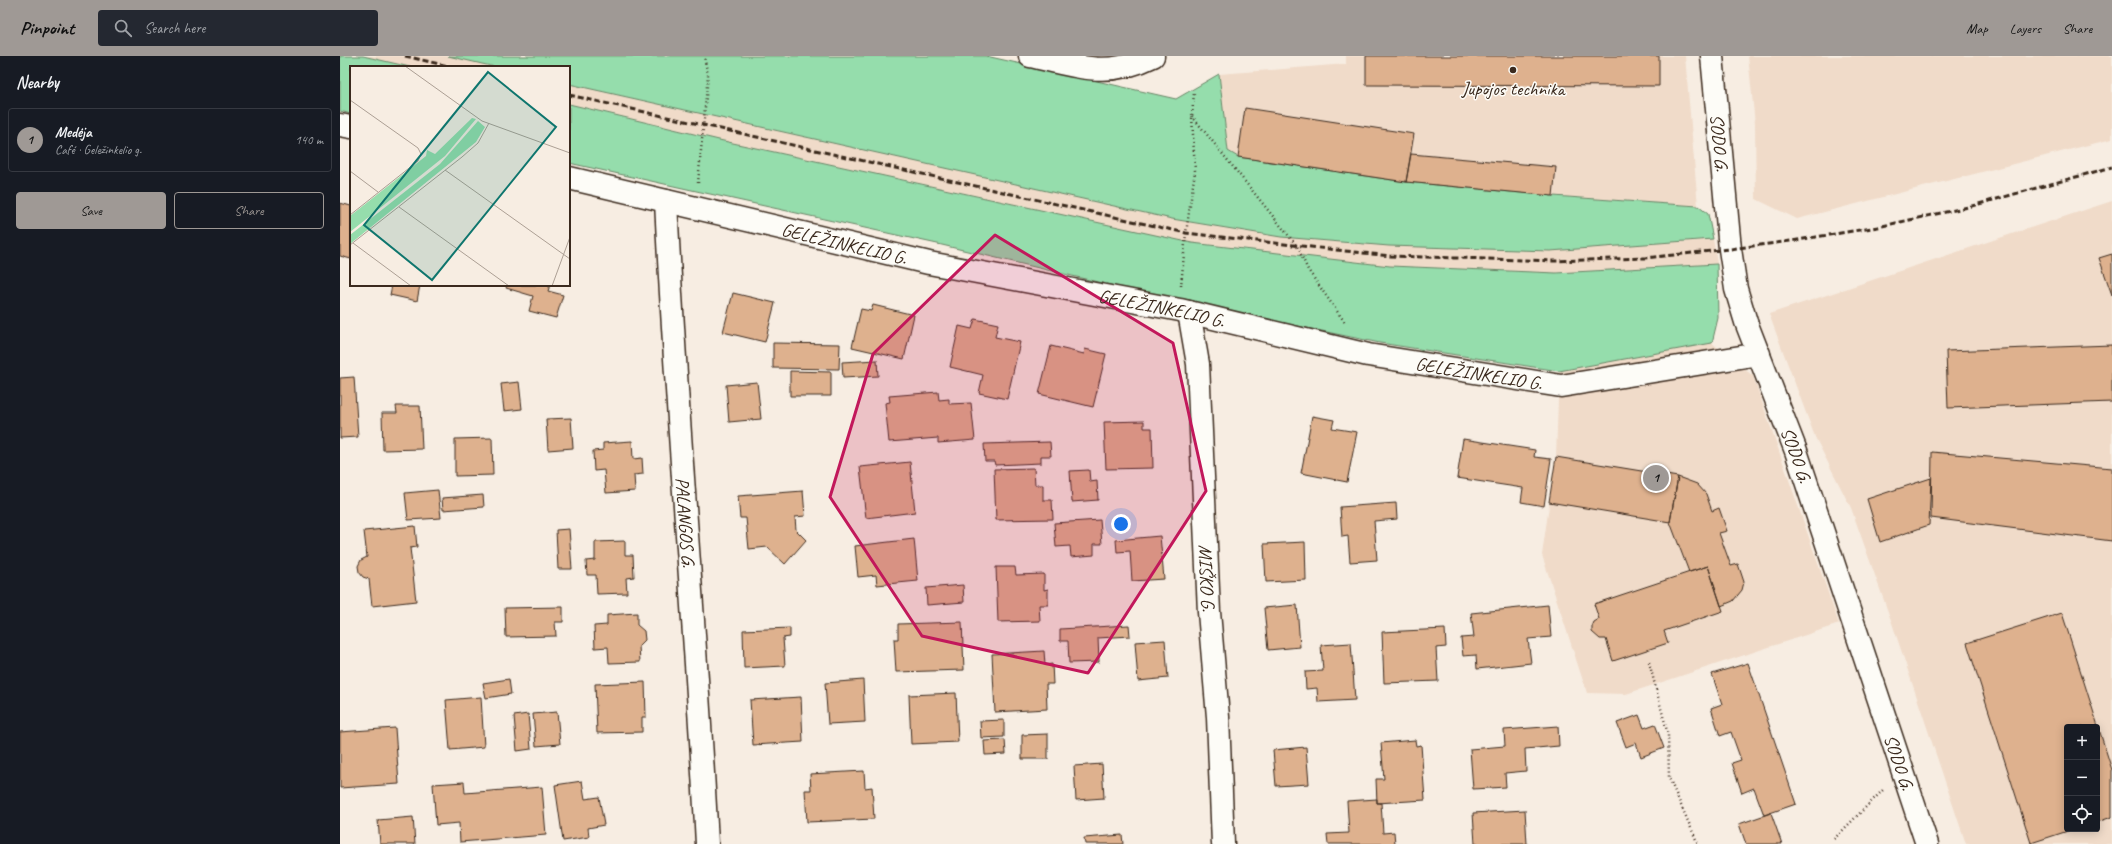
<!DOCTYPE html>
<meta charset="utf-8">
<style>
body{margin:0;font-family:Caveat,sans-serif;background:#242831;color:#f1f3f6}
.controls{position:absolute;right:12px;bottom:12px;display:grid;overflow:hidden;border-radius:4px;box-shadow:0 2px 10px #0003}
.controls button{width:36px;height:36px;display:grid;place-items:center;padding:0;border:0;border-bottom:1px solid #363941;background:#171b24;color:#f1f3f6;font:20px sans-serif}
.you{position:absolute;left:781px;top:468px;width:14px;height:14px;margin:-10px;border:3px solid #fff;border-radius:50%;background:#1a73e8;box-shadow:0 0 0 6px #1a73e833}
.badge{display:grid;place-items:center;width:26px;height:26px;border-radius:50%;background:#9f9995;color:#111;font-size:13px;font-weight:700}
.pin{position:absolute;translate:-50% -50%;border:2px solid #fff;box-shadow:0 1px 4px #0006}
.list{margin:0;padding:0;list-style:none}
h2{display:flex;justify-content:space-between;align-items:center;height:52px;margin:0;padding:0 16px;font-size:17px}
h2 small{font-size:13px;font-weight:400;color:#9ea1a6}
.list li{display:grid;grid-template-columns:26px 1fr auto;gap:12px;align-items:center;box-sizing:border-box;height:64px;margin:0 8px 8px;padding:0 8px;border:1px solid #363941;border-radius:4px}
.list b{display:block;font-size:15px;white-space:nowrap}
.list p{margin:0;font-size:13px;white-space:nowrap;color:#9ea1a6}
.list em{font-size:13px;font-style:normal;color:#9ea1a6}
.actions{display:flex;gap:8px;padding:12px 16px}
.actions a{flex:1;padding:9px 0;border:1px solid #9f9995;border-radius:4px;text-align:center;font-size:14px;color:#9f9995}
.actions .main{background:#9f9995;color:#111}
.icon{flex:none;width:22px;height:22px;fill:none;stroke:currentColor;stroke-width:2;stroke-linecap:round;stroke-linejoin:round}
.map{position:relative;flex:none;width:1772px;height:788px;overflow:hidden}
header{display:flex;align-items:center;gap:24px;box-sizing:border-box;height:56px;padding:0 20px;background:#9f9995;color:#111}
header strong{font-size:19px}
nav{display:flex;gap:22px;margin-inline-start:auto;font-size:14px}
.search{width:280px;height:36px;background:#242831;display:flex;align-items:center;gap:10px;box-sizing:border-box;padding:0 14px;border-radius:4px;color:#9ea1a6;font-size:15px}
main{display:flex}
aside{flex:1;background:#171b24}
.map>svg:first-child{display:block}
</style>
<header>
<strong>Pinpoint</strong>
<div class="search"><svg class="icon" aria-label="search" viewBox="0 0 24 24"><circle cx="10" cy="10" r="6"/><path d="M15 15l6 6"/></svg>Search here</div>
<nav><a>Map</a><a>Layers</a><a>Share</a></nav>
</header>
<main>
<aside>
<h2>Nearby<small></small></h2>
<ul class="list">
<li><span class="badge">1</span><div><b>Medėja</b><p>Café · Geležinkelio g.</p></div><em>140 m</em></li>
</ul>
<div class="actions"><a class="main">Save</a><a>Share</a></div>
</aside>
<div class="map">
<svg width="1772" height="788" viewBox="0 0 1772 788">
<rect width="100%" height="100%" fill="#f7ede2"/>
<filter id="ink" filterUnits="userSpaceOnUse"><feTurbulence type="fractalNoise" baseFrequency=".025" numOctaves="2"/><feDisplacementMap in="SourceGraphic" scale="8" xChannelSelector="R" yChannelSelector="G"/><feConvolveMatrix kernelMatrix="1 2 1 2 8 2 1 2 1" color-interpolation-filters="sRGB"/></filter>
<g filter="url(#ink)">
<path fill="#f0dbc9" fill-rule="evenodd" d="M 23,0 L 108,0 L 155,11 L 70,11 Z
M 1006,0 L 1345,0 L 1358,150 L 1213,140 L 1066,126 L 898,101 L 888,96 L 879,18 L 1006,8 Z
M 1408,0 L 1772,0 L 1772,83 L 1457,163 L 1416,143 L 1415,68 Z
M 229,28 L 832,163 L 941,181 L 1049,190 L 1210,195 L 1373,183 L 1377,208 L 1216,217 L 1050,210 L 852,187 L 379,84 L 229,48 Z
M 1772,145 L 1772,788 L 1626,788 L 1552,567 L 1511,452 L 1475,381 L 1429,258 ZM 1727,671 L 1757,671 L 1757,773 L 1727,773 Z
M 1372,287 L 1413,320 L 1499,568 L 1286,638 L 1247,637 L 1202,499 L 1216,401 L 1219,315 Z"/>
<path fill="#95ddac" stroke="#688465" d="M 0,0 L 23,0 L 70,11 L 11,11 L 11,58 L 0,55 Z
M 108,0 L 646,0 L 836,43 L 879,18 L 888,95 L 898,101 L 1066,126 L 1213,140 L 1358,150 L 1368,158 L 1373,183 L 1210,195 L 1049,190 L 941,181 L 832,163 L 229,28 L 229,11 L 155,11 Z
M 229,48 L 379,84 L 852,187 L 1050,210 L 1216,217 L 1377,208 L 1378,262 L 1372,287 L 1219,315 L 1040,287 L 846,247 L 602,189 L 229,107 Z"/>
<path fill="#deb18e" stroke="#3b2a1e" d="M 1026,0 L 1319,0 L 1319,30 L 1026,29 Z
M 905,52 L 1074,78 L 1066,126 L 898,101 Z
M 1071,98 L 1216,111 L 1213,140 L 1066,126 Z
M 0,147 L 11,150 L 11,203 L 0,200 Z
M 1772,198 L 1772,239 L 1759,202 Z
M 52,229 L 80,229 L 77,245 L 50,239 Z
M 167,229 L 210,229 L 208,235 L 223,239 L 216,262 L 189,255 L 193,240 L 166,232 Z
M 393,237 L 435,247 L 425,286 L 383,276 Z
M 533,249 L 574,259 L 564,303 L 512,291 L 521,253 L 531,255 Z
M 635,263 L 658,268 L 655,281 L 680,286 L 667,343 L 639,337 L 643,319 L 610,311 L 619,270 L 632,273 Z
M 433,287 L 500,288 L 499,313 L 433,312 Z
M 1772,289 L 1772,346 L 1608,352 L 1606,295 Z
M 711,290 L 744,298 L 745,293 L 766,298 L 753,351 L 699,338 Z
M 537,304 L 538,320 L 503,322 L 502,306 Z
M 450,315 L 491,316 L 491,340 L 450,340 Z
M 14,321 L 18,381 L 0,382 L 0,322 Z
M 179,326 L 182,353 L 164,355 L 161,328 Z
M 417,326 L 421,363 L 389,366 L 386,329 Z
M 598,336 L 599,344 L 609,343 L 609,348 L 631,347 L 635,384 L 598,387 L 598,382 L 549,386 L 545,347 L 550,346 L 549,340 Z
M 56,350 L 80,350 L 82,393 L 43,394 L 42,357 L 57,357 Z
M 972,360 L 994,364 L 992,372 L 1017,376 L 1007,426 L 961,417 Z
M 231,362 L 233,392 L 208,394 L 206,363 Z
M 804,365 L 804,372 L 812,372 L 813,412 L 766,413 L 764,366 Z
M 152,382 L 153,419 L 115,420 L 115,383 Z
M 1123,383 L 1195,394 L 1194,401 L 1211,403 L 1204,450 L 1181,446 L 1183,432 L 1117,422 Z
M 292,385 L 293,403 L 302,402 L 303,418 L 294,419 L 295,435 L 266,437 L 264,414 L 254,415 L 253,395 L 263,394 L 263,387 Z
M 710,386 L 711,400 L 701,400 L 701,407 L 655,409 L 654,405 L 645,405 L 644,388 Z
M 1592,396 L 1772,412 L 1772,485 L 1591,462 Z
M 1216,401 L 1338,421 L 1330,466 L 1209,446 Z
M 570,406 L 575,456 L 526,462 L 520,411 Z
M 694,412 L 695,429 L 703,429 L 703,444 L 712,444 L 713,463 L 656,464 L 654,413 Z
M 749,414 L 750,426 L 757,425 L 758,444 L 732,446 L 730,415 Z
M 1338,421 L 1357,428 L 1366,438 L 1372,455 L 1379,452 L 1387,475 L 1379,477 L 1391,510 L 1398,508 L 1404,526 L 1402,534 L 1393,545 L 1381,550 L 1368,510 L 1349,516 L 1330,466 Z
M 1591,422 L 1589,469 L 1540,486 L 1527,443 Z
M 98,434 L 101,462 L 68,464 L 65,437 Z
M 463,435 L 465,460 L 455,461 L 456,474 L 466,484 L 445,508 L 427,491 L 409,493 L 406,462 L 400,462 L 398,440 Z
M 143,439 L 144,451 L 103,454 L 102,442 Z
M 1056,447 L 1057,463 L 1034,465 L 1037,504 L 1010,506 L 1008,480 L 1002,481 L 1000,451 Z
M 760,464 L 762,488 L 754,488 L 754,499 L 731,501 L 730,490 L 716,491 L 714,467 Z
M 75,470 L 77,491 L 70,492 L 76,545 L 32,550 L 29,523 L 23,521 L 19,516 L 18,510 L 21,504 L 27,501 L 24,475 Z
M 229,473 L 232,513 L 218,513 L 216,474 Z
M 820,480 L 824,523 L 792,525 L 790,495 L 777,496 L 776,484 Z
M 574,483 L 578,525 L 537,529 L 536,519 L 518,521 L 515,490 Z
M 285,485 L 285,499 L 293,499 L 294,521 L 286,522 L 287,537 L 257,538 L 256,519 L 247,519 L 246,505 L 255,504 L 255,486 Z
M 965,486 L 966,524 L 926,526 L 924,488 Z
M 1368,510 L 1383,555 L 1324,575 L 1328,587 L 1273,605 L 1266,583 L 1260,583 L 1252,576 L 1252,571 L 1254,566 L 1259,563 L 1254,548 Z
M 656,511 L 675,511 L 676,519 L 704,518 L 704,534 L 708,533 L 708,549 L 699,549 L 700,565 L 658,566 Z
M 623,529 L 624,546 L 587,549 L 586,532 Z
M 957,549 L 960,591 L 928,594 L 924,552 Z
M 1208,549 L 1211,581 L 1188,583 L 1191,607 L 1137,613 L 1136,599 L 1123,600 L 1121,582 L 1134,581 L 1131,557 Z
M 223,551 L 223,566 L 215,566 L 216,580 L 166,581 L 165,552 Z
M 297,557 L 297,569 L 304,575 L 305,584 L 299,590 L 300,606 L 269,607 L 268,591 L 255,592 L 254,570 L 267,569 L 267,559 Z
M 1722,557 L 1772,714 L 1772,761 L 1757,766 L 1757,671 L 1727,671 L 1727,773 L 1734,773 L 1691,787 L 1627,587 Z
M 622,566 L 624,614 L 556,616 L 554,583 L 558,583 L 558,568 Z
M 789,569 L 790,580 L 758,582 L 759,606 L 729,607 L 728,585 L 720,585 L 720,573 Z
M 450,572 L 450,581 L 443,582 L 445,610 L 404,612 L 403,574 Z
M 1105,573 L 1106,591 L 1096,592 L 1098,625 L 1044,627 L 1042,576 Z
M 825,584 L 828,622 L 798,625 L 795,586 Z
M 1011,587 L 1015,644 L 978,646 L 977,632 L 966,633 L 965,616 L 983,615 L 981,589 Z
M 704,595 L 705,609 L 712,608 L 713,628 L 706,628 L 707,653 L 655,656 L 652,598 Z
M 1408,607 L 1456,748 L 1424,759 L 1414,732 L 1402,737 L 1392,707 L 1401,704 L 1391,676 L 1380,680 L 1371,652 L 1382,648 L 1372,618 Z
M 169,623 L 171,638 L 146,642 L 143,627 Z
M 523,624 L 525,666 L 488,668 L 485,627 Z
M 305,626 L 306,661 L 302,661 L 302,676 L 257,677 L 255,628 Z
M 616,637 L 618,686 L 571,688 L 569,639 Z
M 141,641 L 144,691 L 110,694 L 106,644 Z
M 461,641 L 463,686 L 413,689 L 410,644 Z
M 217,656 L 220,688 L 196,690 L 193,658 Z
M 188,658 L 191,693 L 177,695 L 174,660 Z
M 1299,659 L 1304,672 L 1315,668 L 1324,692 L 1301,701 L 1296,687 L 1286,691 L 1277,667 Z
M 664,664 L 664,681 L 641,682 L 640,665 Z
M 1218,670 L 1219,690 L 1185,693 L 1186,715 L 1165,717 L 1166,731 L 1133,733 L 1130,693 L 1165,690 L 1164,674 Z
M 55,672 L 59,728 L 0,732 L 0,676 Z
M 708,678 L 708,703 L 682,703 L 682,679 Z
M 665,684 L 666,698 L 645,699 L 644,685 Z
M 1075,684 L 1076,690 L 1081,689 L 1085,744 L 1037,747 L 1036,723 L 1044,723 L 1041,687 Z
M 966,691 L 969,728 L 936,730 L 933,694 Z
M 762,708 L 764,742 L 736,744 L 734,710 Z
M 524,715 L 525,732 L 532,731 L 534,763 L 467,766 L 465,734 L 471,734 L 470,718 Z
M 242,725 L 245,743 L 259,741 L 264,769 L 248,772 L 249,781 L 223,785 L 215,729 Z
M 124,726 L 125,737 L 202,731 L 206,779 L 120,786 L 119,767 L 96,769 L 93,728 Z
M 1037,743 L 1037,747 L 1041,747 L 1043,777 L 1054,776 L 1055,788 L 988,788 L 987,778 L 1009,777 L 1007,745 Z
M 1185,754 L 1187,788 L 1135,788 L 1133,757 Z
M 1431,757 L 1442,788 L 1406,788 L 1399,768 Z
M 73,761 L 75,788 L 40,788 L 38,764 Z
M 782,779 L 783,788 L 745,788 L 744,782 Z"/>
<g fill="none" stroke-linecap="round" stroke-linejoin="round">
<defs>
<g id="minor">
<path d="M 690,0 C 738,10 767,23 813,0"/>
<path id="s1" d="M 1372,0 L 1390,193 L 1396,233 L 1406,266 L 1456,395 L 1587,788"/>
<path d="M 0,69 L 11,71"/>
<path id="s2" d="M 229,122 L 589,207 L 840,254 L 1028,299 L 1221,330 L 1419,298"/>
<path id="s3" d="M 326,145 C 336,360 356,573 367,788"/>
<path id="s4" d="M 849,256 L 858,308 L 869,556 L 878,661 L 883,788"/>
</g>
</defs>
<use href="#minor" stroke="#3b2a1e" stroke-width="25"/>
<path stroke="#3b2a1e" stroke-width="2.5" stroke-dasharray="1 3" stroke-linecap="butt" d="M 852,60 L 957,190 L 968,214 L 1006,268
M 358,127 L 368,19 L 364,0
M 841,230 L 846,177 L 855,115 L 852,60 L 854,37
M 1309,606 L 1328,679 L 1329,722 L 1358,788
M 1494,783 L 1543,734"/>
<use href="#minor" stroke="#fdfcf7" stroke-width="22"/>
<path stroke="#3b2a1e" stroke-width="3" stroke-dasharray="6 3" stroke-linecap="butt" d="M 65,0 L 112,11
M 229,39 L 846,177 L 1050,200 L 1215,205 L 1305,202 L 1390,193 L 1451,185 L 1538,171 L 1628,151 L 1772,111"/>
</g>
</g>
<path fill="#c2185b" fill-opacity="0.2" stroke="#c2185b" stroke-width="3" stroke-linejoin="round" d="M 655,179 L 833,287 L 866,435 L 748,617 L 582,580 L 490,441 L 533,298 Z"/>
<circle fill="#3b2a1e" stroke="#fdfcf7" stroke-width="1.5" cx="1173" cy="14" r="4"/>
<g text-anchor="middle" stroke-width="3" stroke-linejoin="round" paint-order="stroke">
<g font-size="19" fill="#3b2a1e" stroke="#fdfcf7">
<text x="1173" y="39">Jupojos technika</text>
</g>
<g font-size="19" fill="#3b2a1e" stroke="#fdfcf7">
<text dy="7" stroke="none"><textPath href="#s1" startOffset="87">SODO G.</textPath></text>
<text dy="7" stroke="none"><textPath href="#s2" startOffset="283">GELEŽINKELIO G.</textPath></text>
<text dy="7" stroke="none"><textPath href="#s2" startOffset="607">GELEŽINKELIO G.</textPath></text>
<text dy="7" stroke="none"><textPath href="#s2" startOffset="931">GELEŽINKELIO G.</textPath></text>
<text dy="7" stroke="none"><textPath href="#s1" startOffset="411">SODO G.</textPath></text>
<text dy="7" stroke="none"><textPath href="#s3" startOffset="322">PALANGOS G.</textPath></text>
<text dy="7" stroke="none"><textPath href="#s4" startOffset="267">MIŠKO G.</textPath></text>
<text dy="7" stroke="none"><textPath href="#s1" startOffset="735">SODO G.</textPath></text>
</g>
</g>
<g transform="translate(10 10)">
<rect width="220" height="220" fill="#f7ede2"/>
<path d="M 122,52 L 126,53 L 95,90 L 0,166 L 0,150 L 76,90 L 77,84 L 85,88 ZM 128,55 L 135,61 L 126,76 L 0,178 L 0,169 L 90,98 Z" fill="#95ddac"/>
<path fill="none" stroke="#ac9f94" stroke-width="1" d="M 55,0 L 132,55 L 220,87M 0,34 L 68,82 L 71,88 L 68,95 L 0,149M 95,104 L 220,193M 0,105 L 28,126M 49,141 L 159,220M 3,177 L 61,220M 0,179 L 112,91 L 128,77 L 139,57M 202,220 L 220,171"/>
<path fill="#0f766e" fill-opacity="0.15" stroke="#0f766e" stroke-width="2" d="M 138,6 L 206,61 L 82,214 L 14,159 Z"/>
<rect width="220" height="220" fill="none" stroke="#3b2a1e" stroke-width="2"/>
</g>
</svg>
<div class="controls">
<button>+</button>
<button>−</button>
<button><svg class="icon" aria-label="locate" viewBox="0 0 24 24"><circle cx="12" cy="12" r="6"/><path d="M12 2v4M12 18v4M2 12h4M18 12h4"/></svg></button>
</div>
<div class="you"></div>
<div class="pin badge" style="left:1316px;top:422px">1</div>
</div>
</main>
